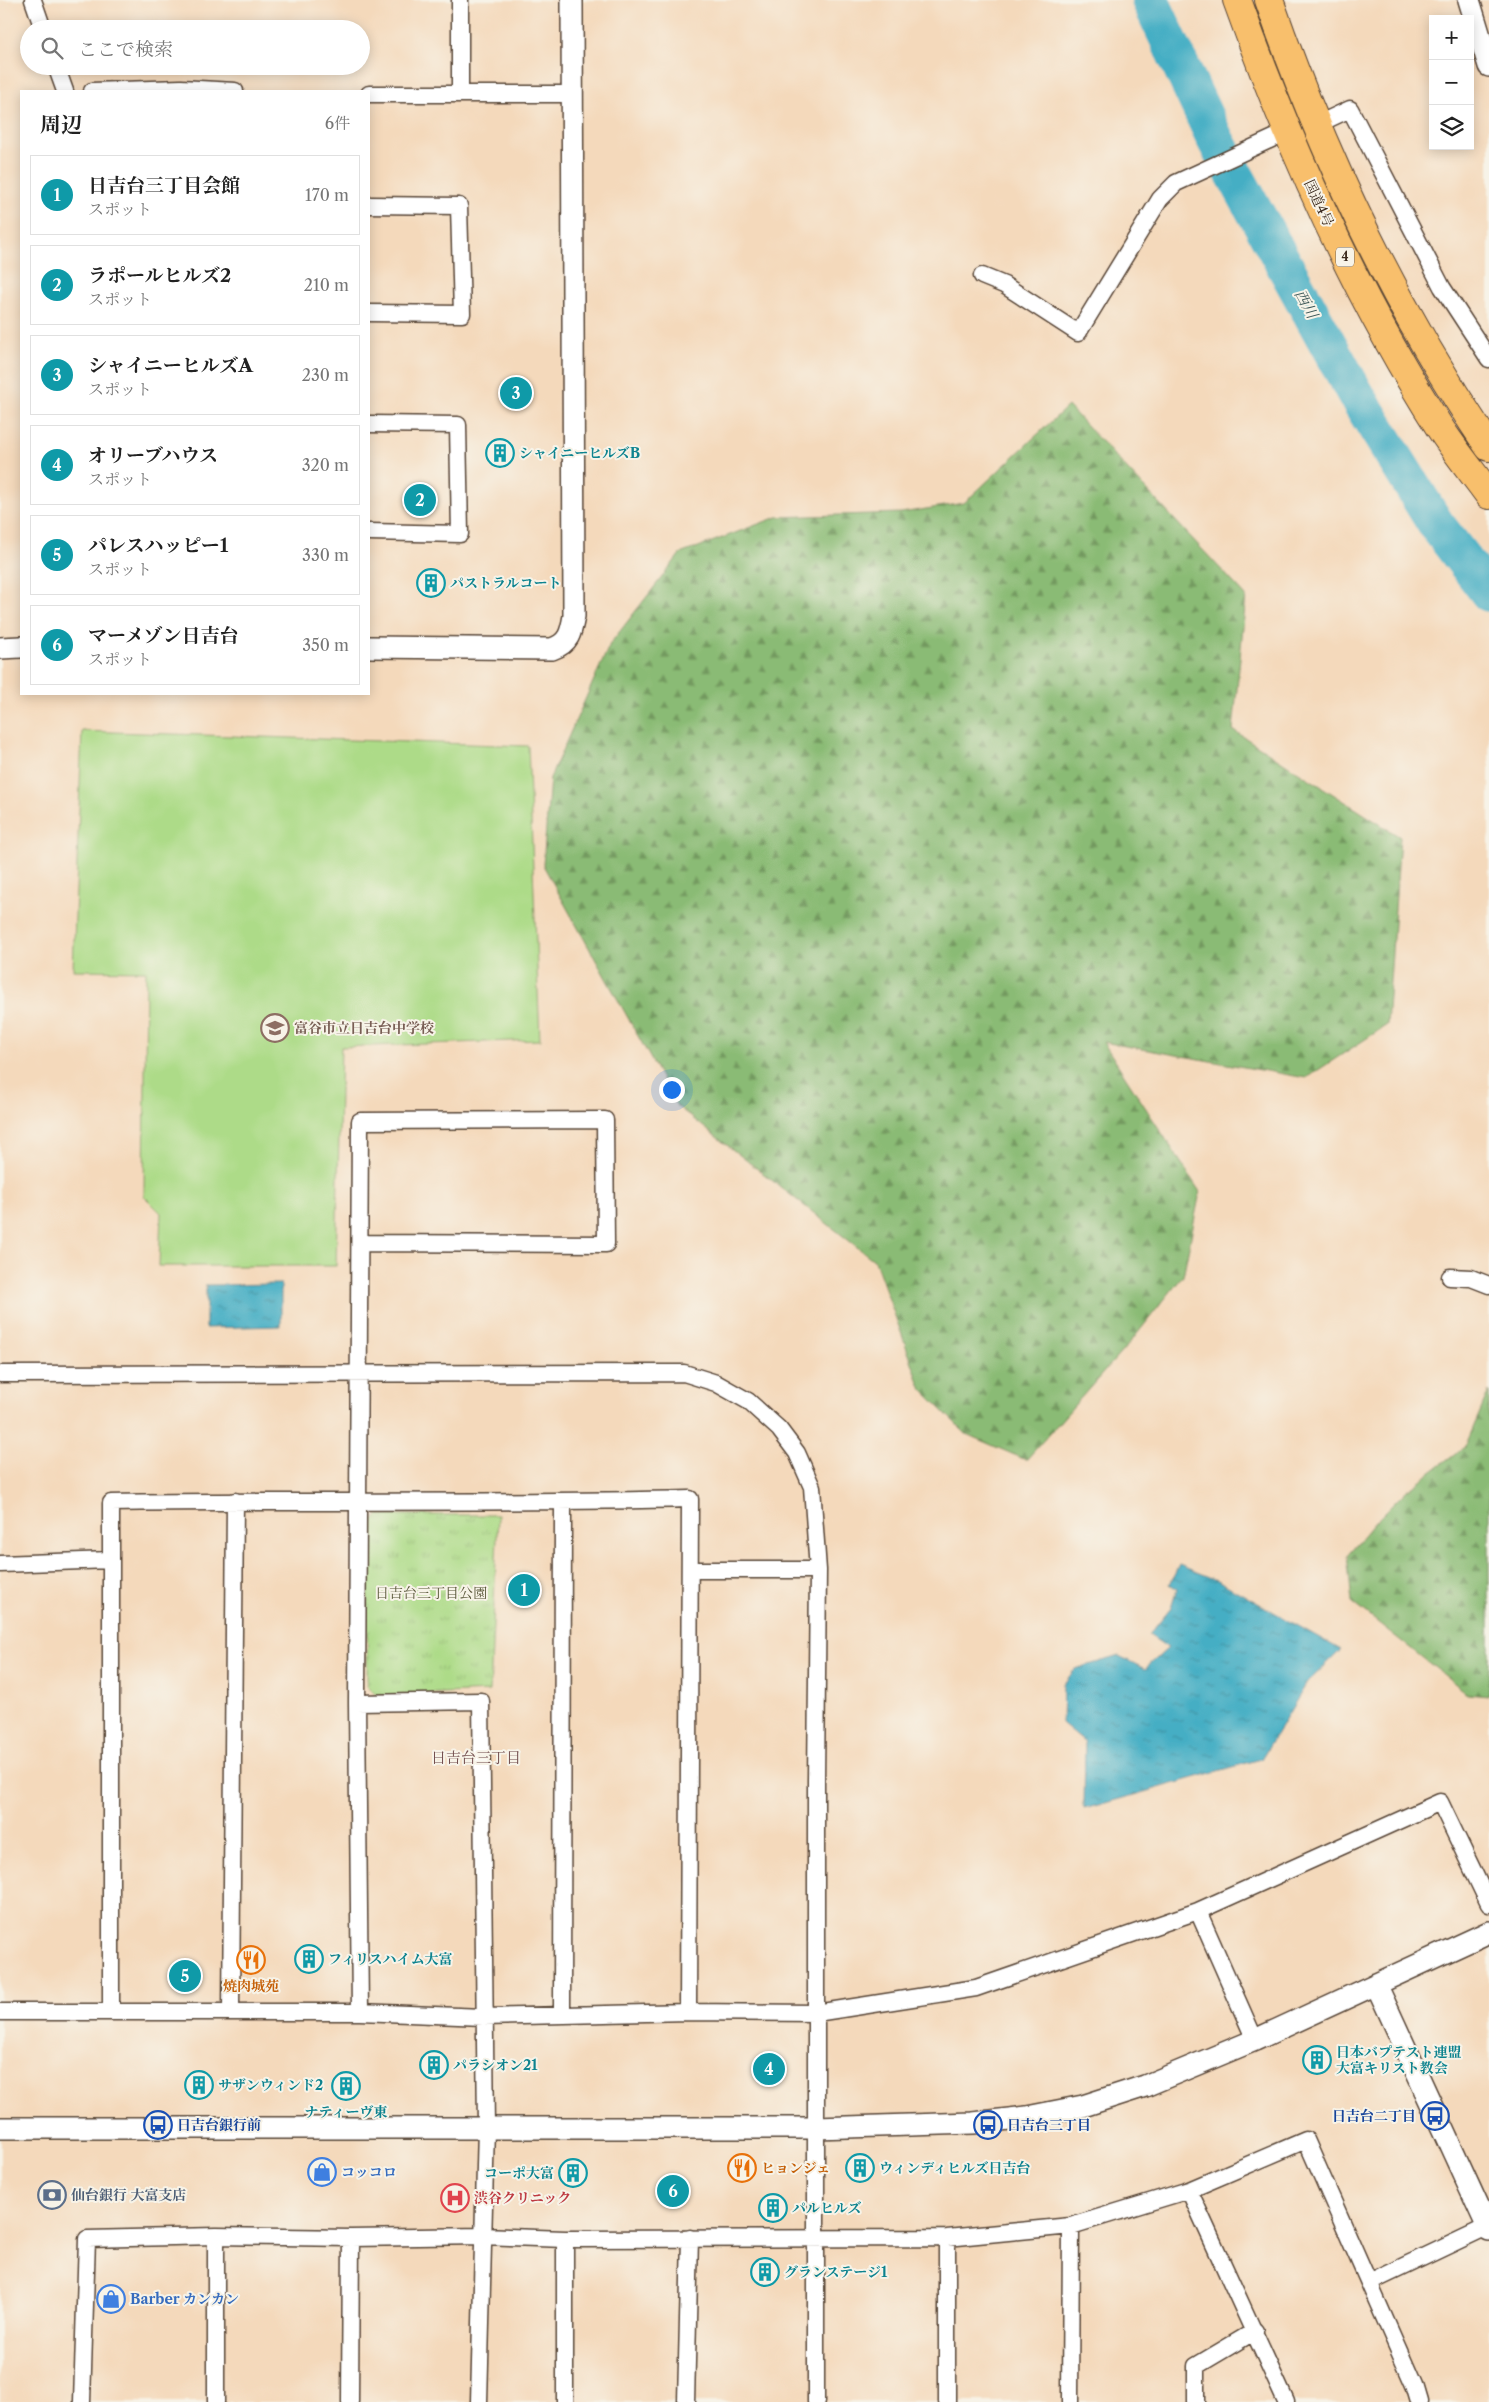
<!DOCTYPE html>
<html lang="ja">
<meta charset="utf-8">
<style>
body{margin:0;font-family:"Libre Caslon Text","Noto Serif JP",serif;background:#f2f2f2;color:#222}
.controls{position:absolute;right:15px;top:15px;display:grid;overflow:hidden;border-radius:0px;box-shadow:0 2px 12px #0003}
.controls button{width:45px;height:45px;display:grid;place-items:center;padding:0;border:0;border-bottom:1px solid #e0e0e0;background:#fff;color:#222;font:25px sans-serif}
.you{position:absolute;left:671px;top:1089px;width:18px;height:18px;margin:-12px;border:4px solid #fff;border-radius:50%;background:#1a73e8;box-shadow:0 0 0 8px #1a73e833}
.badge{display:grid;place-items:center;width:32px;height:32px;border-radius:50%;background:#b5179e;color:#fff;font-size:16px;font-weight:700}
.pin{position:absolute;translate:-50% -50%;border:2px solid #fff;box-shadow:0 1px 5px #0006}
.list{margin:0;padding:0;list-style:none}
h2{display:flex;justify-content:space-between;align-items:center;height:65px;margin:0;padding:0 20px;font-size:21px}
h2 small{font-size:16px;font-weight:400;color:#767676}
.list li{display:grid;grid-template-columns:32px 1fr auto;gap:15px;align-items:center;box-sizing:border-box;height:80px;margin:0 10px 10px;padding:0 10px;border:1px solid #e0e0e0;border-radius:0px}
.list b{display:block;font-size:19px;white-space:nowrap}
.list p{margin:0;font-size:16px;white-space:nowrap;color:#767676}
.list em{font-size:16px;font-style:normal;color:#767676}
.icon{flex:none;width:28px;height:28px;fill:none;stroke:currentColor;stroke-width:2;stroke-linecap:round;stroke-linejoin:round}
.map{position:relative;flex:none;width:1489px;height:2402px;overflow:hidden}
.search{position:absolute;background:#fff;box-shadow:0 2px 12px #0003;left:20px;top:20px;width:350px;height:55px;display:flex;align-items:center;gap:12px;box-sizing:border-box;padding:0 18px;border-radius:28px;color:#767676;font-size:19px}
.panel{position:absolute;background:#fff;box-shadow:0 2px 12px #0003;left:20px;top:90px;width:350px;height:605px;border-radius:0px}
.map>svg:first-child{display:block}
</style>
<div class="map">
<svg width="1489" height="2402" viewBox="0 0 1489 2402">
<defs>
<pattern id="forest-firs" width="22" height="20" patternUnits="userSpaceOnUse" patternTransform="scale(1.25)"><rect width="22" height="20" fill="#8abb74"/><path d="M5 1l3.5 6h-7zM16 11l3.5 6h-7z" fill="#72985f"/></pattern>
<pattern id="park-tufts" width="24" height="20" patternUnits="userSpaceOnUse" patternTransform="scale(1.25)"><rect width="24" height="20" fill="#addb88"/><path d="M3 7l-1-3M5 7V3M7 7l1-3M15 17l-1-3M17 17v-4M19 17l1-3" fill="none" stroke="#96bc75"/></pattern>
<pattern id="water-ripples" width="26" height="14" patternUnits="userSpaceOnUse" patternTransform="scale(1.25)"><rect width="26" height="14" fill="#45aec4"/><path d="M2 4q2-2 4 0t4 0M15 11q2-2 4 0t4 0" fill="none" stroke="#3b8e9f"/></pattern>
</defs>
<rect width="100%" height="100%" fill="#f7f3e8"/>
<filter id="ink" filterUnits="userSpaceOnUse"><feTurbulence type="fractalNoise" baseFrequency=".02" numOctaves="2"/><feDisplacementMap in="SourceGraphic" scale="10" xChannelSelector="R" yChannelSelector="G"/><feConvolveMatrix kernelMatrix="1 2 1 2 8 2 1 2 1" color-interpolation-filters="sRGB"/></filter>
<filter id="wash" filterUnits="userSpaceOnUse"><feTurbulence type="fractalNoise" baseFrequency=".0096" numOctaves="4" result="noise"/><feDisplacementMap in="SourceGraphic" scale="20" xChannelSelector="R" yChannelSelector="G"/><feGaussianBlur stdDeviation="1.12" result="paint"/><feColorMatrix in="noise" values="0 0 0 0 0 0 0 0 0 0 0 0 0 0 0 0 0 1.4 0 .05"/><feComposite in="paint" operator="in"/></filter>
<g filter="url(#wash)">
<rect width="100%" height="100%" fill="#f4d9bb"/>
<path fill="#addb88" stroke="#748253" d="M 82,731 L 528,746 L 540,1040 L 341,1047 L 336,1266 L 159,1266 L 161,1213 L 144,1196 L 146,971 L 73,970 Z"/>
<path fill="url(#forest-firs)" stroke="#627249" d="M 1068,406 L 1246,596 L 1233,730 L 1400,837 L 1387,1025 L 1306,1078 L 1103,1042 L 1200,1192 L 1183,1276 L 1133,1339 L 1026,1460 L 966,1434 L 922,1390 L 875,1261 L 677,1106 L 543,865 L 550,778 L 610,644 L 680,554 L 777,517 L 901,513 L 964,503 Z
M 1489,1391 L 1489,1695 L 1467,1693 L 1352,1602 L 1347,1555 L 1375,1522 L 1406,1491 L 1465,1447 Z"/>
<path fill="url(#park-tufts)" stroke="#748253" d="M 379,1515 L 498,1515 L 490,1691 L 377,1696 L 367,1686 L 368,1527 Z"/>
<path fill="url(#water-ripples)" stroke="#406c71" d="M 281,1284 L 281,1326 L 206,1328 L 206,1285 Z
M 1179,1565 L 1219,1581 L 1341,1650 L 1307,1683 L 1261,1759 L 1084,1809 L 1085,1742 L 1062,1723 L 1063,1685 L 1075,1669 L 1119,1656 L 1145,1669 L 1168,1648 L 1149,1635 L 1171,1608 L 1177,1589 L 1170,1584 Z"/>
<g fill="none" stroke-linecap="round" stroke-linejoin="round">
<path stroke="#45aec4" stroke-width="38" d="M 1150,0 L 1216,141 L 1355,393 L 1435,523 L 1489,593"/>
</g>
</g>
<g filter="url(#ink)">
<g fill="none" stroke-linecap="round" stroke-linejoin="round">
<defs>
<path id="minor" d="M 33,0 L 43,29
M 460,0 L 460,94
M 56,66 L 65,91
M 92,91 L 181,88 L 235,91
M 369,94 L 572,94
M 1316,125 L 1350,109 L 1442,287 L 1489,359
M 369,205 L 459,206 L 462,314 L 369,313
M 982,276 L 1004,285 L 1078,333 L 1160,199 L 1176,183 L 1289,131
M 369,424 L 458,425 L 460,534 L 369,532
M 360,1243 L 606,1244 L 605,1120 L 360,1121 L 357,1703 L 360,2012
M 1450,1277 L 1471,1278 L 1489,1285
M 0,1374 L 684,1373 L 716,1383 L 748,1401 L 779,1429 L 797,1453 L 812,1487 L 818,1570 L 816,1781 L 816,2402
M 0,1564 L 110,1560
M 690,1570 L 818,1570
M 357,1703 L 481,1701 L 486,2127 L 479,2402
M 1198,1911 L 1255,2040
M 0,2012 L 360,2012 L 483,2017 L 688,2012 L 816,2013 L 976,1988 L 1198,1911 L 1440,1802 L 1489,1904
M 111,2012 L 111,1503 C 304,1500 497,1504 690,1499 L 688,2012
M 231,2012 L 235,1501
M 562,2015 L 563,1502
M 1189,2190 L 1286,2402
M 947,2238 L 947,2402
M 1369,2283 L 1489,2226
M 82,2402 L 87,2239 L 216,2236 L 351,2238 L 484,2236 L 565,2239 L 947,2238 L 1071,2226 L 1189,2190 L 1306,2140 L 1414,2385 L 1419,2402
M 216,2402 L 216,2236
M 350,2402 L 351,2238
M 565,2402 L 565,2239
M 686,2402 L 690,2238
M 1070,2402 L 1071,2226
M 1196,2402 L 1196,2366 L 1255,2331"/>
<path id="tertiary" d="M 1469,0 L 1489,66
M 369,647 L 552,649 C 569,643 571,633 574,616 L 572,0
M 0,648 L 21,647
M 1376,1984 L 1489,2230
M 0,2128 L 816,2128 L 973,2123 L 1027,2117 L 1083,2106 L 1145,2086 L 1255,2040 L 1489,1932"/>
<path id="trunk" d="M 1237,0 C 1290,148 1355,295 1440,428 C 1455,451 1473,473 1489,495
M 1269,0 C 1324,158 1395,308 1489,447"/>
</defs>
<use href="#minor" stroke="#574436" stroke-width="19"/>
<use href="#tertiary" stroke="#574436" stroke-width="24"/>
<use href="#trunk" stroke="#574436" stroke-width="30"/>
<use href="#minor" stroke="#fff" stroke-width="16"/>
<use href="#tertiary" stroke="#fff" stroke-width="21"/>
<use href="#trunk" stroke="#f8bf6c" stroke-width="28"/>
</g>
</g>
<defs>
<symbol id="building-ring" viewBox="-11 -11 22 22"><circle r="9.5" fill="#f7f3e8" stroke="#0f9aa8" stroke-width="1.5"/><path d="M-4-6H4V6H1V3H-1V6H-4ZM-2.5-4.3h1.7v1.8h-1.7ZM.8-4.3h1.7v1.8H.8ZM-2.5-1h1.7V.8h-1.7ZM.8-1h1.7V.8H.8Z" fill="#0f9aa8"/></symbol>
<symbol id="school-ring" viewBox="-11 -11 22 22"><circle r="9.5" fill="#f7f3e8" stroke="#8d6e63" stroke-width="1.5"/><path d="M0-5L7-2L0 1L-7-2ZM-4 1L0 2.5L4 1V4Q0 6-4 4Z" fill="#8d6e63"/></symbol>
<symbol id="restaurant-ring" viewBox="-11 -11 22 22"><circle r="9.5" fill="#f7f3e8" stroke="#e8710a" stroke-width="1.5"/><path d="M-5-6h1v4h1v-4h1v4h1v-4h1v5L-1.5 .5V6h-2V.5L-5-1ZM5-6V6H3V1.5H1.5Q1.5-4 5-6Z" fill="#e8710a"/></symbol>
<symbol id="bus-ring" viewBox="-11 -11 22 22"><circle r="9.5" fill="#f7f3e8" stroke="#1a4fb4" stroke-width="1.5"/><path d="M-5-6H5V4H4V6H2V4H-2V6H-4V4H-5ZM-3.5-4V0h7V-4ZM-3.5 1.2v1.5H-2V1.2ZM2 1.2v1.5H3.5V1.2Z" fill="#1a4fb4"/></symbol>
<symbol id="shop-ring" viewBox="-11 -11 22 22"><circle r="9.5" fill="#f7f3e8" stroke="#3f7fe0" stroke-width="1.5"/><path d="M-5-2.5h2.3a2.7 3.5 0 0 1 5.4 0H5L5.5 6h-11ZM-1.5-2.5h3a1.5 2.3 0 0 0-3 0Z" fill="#3f7fe0"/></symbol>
<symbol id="bank-ring" viewBox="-11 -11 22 22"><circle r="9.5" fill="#f7f3e8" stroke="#5c6f8a" stroke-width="1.5"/><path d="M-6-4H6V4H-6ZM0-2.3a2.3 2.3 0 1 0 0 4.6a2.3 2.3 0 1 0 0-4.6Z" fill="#5c6f8a"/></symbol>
<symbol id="hospital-ring" viewBox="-11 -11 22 22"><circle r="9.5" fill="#f7f3e8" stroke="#e0444e" stroke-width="1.5"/><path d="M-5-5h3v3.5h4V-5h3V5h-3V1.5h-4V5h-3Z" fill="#e0444e"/></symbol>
</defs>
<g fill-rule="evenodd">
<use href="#building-ring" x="484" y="437" width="32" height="32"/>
<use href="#building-ring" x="415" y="567" width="32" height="32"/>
<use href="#school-ring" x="259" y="1012" width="32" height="32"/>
<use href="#building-ring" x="293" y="1943" width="32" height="32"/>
<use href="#restaurant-ring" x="235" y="1944" width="32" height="32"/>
<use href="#building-ring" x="1301" y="2044" width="32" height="32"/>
<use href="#building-ring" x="418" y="2049" width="32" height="32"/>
<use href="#building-ring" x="183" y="2069" width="32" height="32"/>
<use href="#building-ring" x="330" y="2070" width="32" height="32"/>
<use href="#bus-ring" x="1419" y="2100" width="32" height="32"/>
<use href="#bus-ring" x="142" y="2109" width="32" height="32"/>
<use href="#bus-ring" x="972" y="2109" width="32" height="32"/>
<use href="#restaurant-ring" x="726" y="2152" width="32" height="32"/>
<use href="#building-ring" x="844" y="2152" width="32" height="32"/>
<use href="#shop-ring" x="306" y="2156" width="32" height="32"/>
<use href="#building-ring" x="557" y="2157" width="32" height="32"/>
<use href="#bank-ring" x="36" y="2179" width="32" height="32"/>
<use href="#hospital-ring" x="439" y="2182" width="32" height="32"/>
<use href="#building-ring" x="757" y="2192" width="32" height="32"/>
<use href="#building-ring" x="749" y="2256" width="32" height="32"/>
<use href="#shop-ring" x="95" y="2283" width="32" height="32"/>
</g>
<g text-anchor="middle" stroke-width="4" stroke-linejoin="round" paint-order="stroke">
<rect fill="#f7f3e8" stroke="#73665b" stroke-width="1" x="1336" y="247.5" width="18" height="19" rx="4"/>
<g font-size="12" font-weight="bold" fill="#3b2a1e">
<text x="1345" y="261">4</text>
</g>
<g font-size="14" fill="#3b2a1e" stroke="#f7f3e8">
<text transform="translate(1319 203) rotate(65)" y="5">国道4号</text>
</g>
<g font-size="14" font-weight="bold" fill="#0d838f" stroke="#f7f3e8" text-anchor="start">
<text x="519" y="458">シャイニーヒルズB</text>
<text x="450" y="588">パストラルコート</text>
<text x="328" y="1964">フィリスハイム大富</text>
<text x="1336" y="2057">日本バプテスト連盟<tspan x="1336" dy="16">大富キリスト教会</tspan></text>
<text x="453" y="2070">パラシオン21</text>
<text x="218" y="2090">サザンウィンド2</text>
<text x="346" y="2117" text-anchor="middle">ナティーヴ東</text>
<text x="879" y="2173">ウィンディヒルズ日吉台</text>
<text x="554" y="2178" text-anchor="end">コーポ大富</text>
<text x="792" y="2213">パルヒルズ</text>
<text x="784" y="2277">グランステージ1</text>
</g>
<g font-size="14" font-weight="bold" fill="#785e54" stroke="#f7f3e8" text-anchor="start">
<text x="294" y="1033">富谷市立日吉台中学校</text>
</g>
<g font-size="14" fill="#585638" stroke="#f7f3e8">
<text x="431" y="1598">日吉台三丁目公園</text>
</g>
<g font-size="14" font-weight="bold" fill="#c56008" stroke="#f7f3e8">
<text x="251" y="1991">焼肉城苑</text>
<text x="761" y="2173" text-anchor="start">ヒョンジェ</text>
</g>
<g font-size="14" font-weight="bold" fill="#164399" stroke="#f7f3e8" text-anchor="start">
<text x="1416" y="2121" text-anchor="end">日吉台二丁目</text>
<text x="177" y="2130">日吉台銀行前</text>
<text x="1007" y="2130">日吉台三丁目</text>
</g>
<g font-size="14" font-weight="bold" fill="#366cbe" stroke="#f7f3e8" text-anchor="start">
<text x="341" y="2177">コッコロ</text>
<text x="130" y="2304">Barber カンカン</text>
</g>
<g font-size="14" font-weight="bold" fill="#4e5e75" stroke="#f7f3e8" text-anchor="start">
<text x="71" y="2200">仙台銀行 大富支店</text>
</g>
<g font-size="14" font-weight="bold" fill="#be3a42" stroke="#f7f3e8" text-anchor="start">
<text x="474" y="2203">渋谷クリニック</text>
</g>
<g font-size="15" font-style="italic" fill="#3e5858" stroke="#f7f3e8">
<text transform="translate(1306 304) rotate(61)" y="5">西川</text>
</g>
<g font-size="15" fill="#724e4e" stroke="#f7f3e8">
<text x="476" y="1763">日吉台三丁目</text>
</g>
</g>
</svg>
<div class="controls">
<button>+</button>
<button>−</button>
<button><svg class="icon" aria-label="layers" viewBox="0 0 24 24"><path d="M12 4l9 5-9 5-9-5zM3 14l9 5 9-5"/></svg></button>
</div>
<div class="you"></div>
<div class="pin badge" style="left:524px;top:1590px;background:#0f9aa8">1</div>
<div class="pin badge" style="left:420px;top:500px;background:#0f9aa8">2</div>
<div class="pin badge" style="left:516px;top:393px;background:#0f9aa8">3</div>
<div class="pin badge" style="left:769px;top:2069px;background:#0f9aa8">4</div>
<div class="pin badge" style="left:185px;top:1976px;background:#0f9aa8">5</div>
<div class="pin badge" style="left:673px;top:2191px;background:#0f9aa8">6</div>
<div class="search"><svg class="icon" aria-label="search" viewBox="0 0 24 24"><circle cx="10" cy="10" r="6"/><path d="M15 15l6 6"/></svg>ここで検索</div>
<section class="panel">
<h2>周辺<small>6件</small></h2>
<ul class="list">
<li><span class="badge" style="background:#0f9aa8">1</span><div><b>日吉台三丁目会館</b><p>スポット</p></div><em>170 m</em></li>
<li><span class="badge" style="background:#0f9aa8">2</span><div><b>ラポールヒルズ2</b><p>スポット</p></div><em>210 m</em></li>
<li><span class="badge" style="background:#0f9aa8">3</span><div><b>シャイニーヒルズA</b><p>スポット</p></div><em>230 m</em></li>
<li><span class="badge" style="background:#0f9aa8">4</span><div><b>オリーブハウス</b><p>スポット</p></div><em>320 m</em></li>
<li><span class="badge" style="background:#0f9aa8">5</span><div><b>パレスハッピー1</b><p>スポット</p></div><em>330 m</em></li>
<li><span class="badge" style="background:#0f9aa8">6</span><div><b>マーメゾン日吉台</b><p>スポット</p></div><em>350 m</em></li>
</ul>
</section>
</div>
